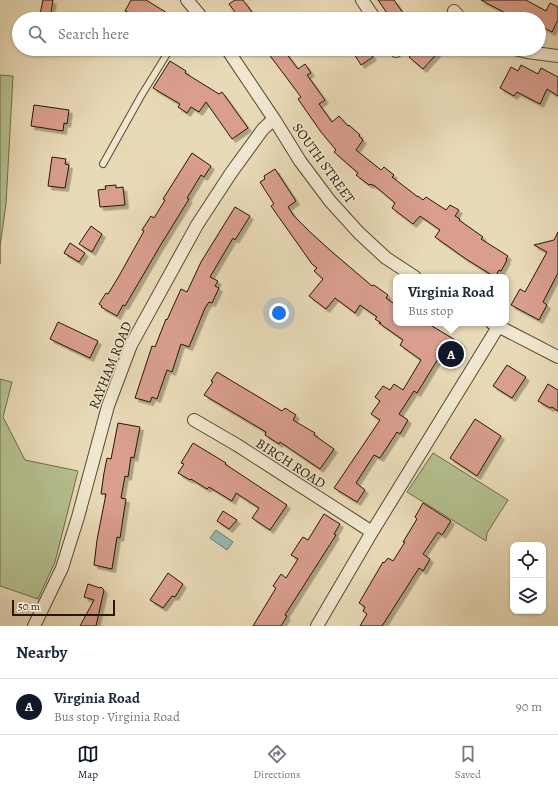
<!DOCTYPE html>
<meta charset="utf-8">
<style>
body{margin:0;font-family:Alegreya,serif;background:#f2f2f3;color:#1f2937}
.controls{position:absolute;right:12px;bottom:12px;display:grid;overflow:hidden;border-radius:8px;box-shadow:0 1px 3px #0004}
.controls button{width:36px;height:36px;display:grid;place-items:center;padding:0;border:0;border-bottom:1px solid #e0e1e3;background:#fff;color:#1f2937;font:20px sans-serif}
.scale{position:absolute;left:12px;bottom:10px;width:103px;box-sizing:border-box;padding-left:4px;border:2px solid #261701;border-top:0;font-size:11px;line-height:14px;white-space:nowrap;color:#261701;-webkit-text-stroke:3px #f1e7d0;paint-order:stroke}
.you{position:absolute;left:279px;top:313px;width:14px;height:14px;margin:-10px;border:3px solid #fff;border-radius:50%;background:#1a73e8;box-shadow:0 0 0 6px #1a73e833}
.badge{display:grid;place-items:center;width:26px;height:26px;border-radius:50%;background:#111827;color:#fff;font-size:13px;font-weight:700}
.pin{position:absolute;translate:-50% -50%;border:2px solid #fff;box-shadow:0 1px 4px #0006}
.popup{position:absolute;left:393px;top:274px;width:116px;height:52px;box-sizing:border-box;display:grid;place-content:center;border-radius:8px;background:#fff;filter:drop-shadow(0 1px 3px #0005);font-size:13px;white-space:nowrap;color:#747a83}
.popup b{font-size:15px;color:#1f2937}
.popup::after{content:'';position:absolute;left:50%;top:100%;margin-left:-8px;border:8px solid transparent;border-top-color:#fff}
.list{margin:0;padding:0;list-style:none}
h2{display:flex;justify-content:space-between;align-items:center;height:52px;margin:0;padding:0 16px;font-size:17px}
h2 small{font-size:13px;font-weight:400;color:#747a83}
.list li{display:grid;grid-template-columns:26px 1fr auto;gap:12px;align-items:center;box-sizing:border-box;height:56px;padding:0 16px;border-top:1px solid #e0e1e3}
.list b{display:block;font-size:15px;white-space:nowrap}
.list p{margin:0;font-size:13px;white-space:nowrap;color:#747a83}
.list em{font-size:13px;font-style:normal;color:#747a83}
.icon{flex:none;width:22px;height:22px;fill:none;stroke:currentColor;stroke-width:2;stroke-linecap:round;stroke-linejoin:round}
.map{position:relative;flex:none;width:558px;height:626px;overflow:hidden}
.search{position:absolute;background:#fff;box-shadow:0 1px 3px #0004;left:12px;right:12px;top:12px;height:44px;display:flex;align-items:center;gap:10px;box-sizing:border-box;padding:0 14px;border-radius:22px;color:#747a83;font-size:15px}
.sheet{height:108px;background:#fff}
nav{display:flex;justify-content:space-around;align-items:center;box-sizing:border-box;height:56px;border-top:1px solid #e0e1e3;background:#fff;font-size:11px;color:#747a83}
nav a{display:grid;justify-items:center;gap:2px}
nav .on{color:#111827}
.map>svg:first-child{display:block}
</style>
<div class="map">
<svg width="558" height="626" viewBox="0 0 558 626">
<defs>
<filter id="shadow"><feDropShadow dx="3.5" dy="3.5" stdDeviation="0" flood-color="#0004"/></filter>
</defs>
<rect width="100%" height="100%" fill="#e9dab7"/>
<filter id="stains"><feTurbulence type="fractalNoise" baseFrequency=".005" numOctaves="4"/><feColorMatrix values="0 0 0 0 .2 0 0 0 0 .09 0 0 0 0 .02 0 0 0 .5 -.17"/></filter>
<radialGradient id="worn" r=".72"><stop offset=".6" stop-color="#630" stop-opacity="0"/><stop offset="1" stop-color="#630" stop-opacity=".3"/></radialGradient>
<path fill="#b5c08f" stroke="#6e6c48" d="M 0,75 L 13,76 L 6,204 L 0,247 L 0,264 Z
M 0,379 L 12,382 L 3,417 L 25,460 L 78,471 L 55,562 L 38,599 L 0,586 Z
M 433,453 L 508,500 L 487,533 L 486,541 L 407,492 Z"/>
<path fill="#99b9b6" stroke="#6b786e" d="M 216,530 L 233,542 L 227,550 L 210,538 Z"/>
<path fill="#d99e8e" stroke="#261701" filter="url(#shadow)" d="M 43,0 L 53,0 L 50,19 L 39,19 Z
M 131,0 L 146,0 L 177,19 L 127,19 L 130,13 L 125,11 Z
M 235,0 L 243,0 L 257,19 L 240,19 L 229,4 Z
M 378,0 L 394,0 L 407,19 L 391,19 Z
M 481,0 L 526,0 L 546,11 L 550,3 L 558,7 L 558,20 L 552,32 L 539,25 L 539,19 L 507,19 L 509,15 Z
M 265,49 L 283,49 L 298,69 L 305,64 L 311,73 L 307,75 L 325,100 L 319,104 L 332,122 L 339,116 L 348,126 L 349,125 L 360,135 L 359,136 L 363,140 L 356,150 L 381,170 L 384,167 L 394,175 L 392,177 L 418,197 L 418,196 L 423,200 L 426,197 L 446,210 L 450,205 L 459,210 L 455,216 L 460,219 L 459,220 L 483,237 L 481,239 L 508,256 L 506,259 L 507,260 L 501,271 L 499,270 L 495,277 L 466,259 L 435,237 L 440,230 L 420,216 L 413,224 L 392,208 L 395,203 L 375,186 L 370,184 L 369,185 L 356,175 L 358,173 L 334,152 L 336,150 L 321,132 L 298,99 L 301,97 Z
M 351,49 L 367,49 L 373,57 L 361,65 Z
M 417,49 L 441,49 L 423,69 L 409,57 Z
M 170,61 L 186,71 L 185,73 L 219,94 L 222,92 L 248,128 L 232,139 L 206,102 L 199,112 L 191,107 L 187,113 L 178,107 L 180,104 L 153,88 Z
M 521,65 L 538,74 L 541,68 L 558,77 L 558,96 L 547,89 L 540,104 L 517,92 L 514,96 L 500,88 L 511,67 L 518,71 Z
M 34,105 L 69,110 L 67,124 L 64,123 L 63,131 L 31,126 Z
M 192,153 L 211,166 L 204,177 L 201,175 L 187,198 L 189,199 L 160,246 L 125,306 L 123,305 L 117,316 L 101,307 L 102,306 L 99,304 L 106,293 L 108,294 L 119,276 L 144,231 L 142,230 L 151,216 L 154,218 L 165,200 L 163,199 Z
M 52,157 L 66,159 L 65,164 L 69,165 L 65,188 L 48,186 Z
M 275,169 L 296,201 L 288,207 L 294,216 L 310,232 L 331,251 L 372,286 L 374,285 L 388,295 L 386,298 L 396,305 L 396,323 L 427,323 L 462,344 L 449,365 L 438,359 L 417,393 L 414,391 L 399,414 L 408,420 L 400,434 L 397,432 L 380,458 L 374,455 L 356,483 L 365,490 L 357,502 L 334,488 L 380,420 L 371,414 L 380,401 L 375,397 L 383,386 L 390,390 L 394,384 L 403,390 L 421,360 L 400,345 L 403,340 L 379,323 L 381,323 L 375,319 L 377,317 L 360,305 L 355,313 L 335,298 L 326,309 L 309,296 L 323,279 L 314,271 L 317,268 L 312,264 L 271,206 L 274,204 L 260,182 L 265,179 L 264,176 Z
M 116,185 L 116,188 L 123,187 L 125,205 L 100,207 L 98,190 L 106,189 L 105,186 Z
M 235,207 L 250,216 L 235,240 L 233,238 L 210,277 L 218,281 L 215,286 L 219,288 L 212,303 L 209,302 L 205,308 L 189,347 L 181,344 L 172,372 L 167,370 L 157,399 L 152,397 L 150,402 L 135,398 L 152,346 L 155,347 L 166,319 L 167,320 L 181,289 L 187,292 L 201,262 Z
M 91,226 L 102,234 L 92,252 L 79,244 Z
M 558,232 L 558,273 L 543,302 L 547,305 L 539,320 L 511,305 L 520,289 L 525,292 L 547,252 L 534,245 L 554,240 Z
M 70,243 L 85,253 L 79,262 L 64,253 Z
M 58,322 L 98,341 L 90,358 L 50,339 Z
M 507,365 L 526,377 L 512,398 L 493,386 Z
M 217,372 L 282,411 L 285,408 L 296,415 L 293,420 L 315,433 L 314,435 L 334,449 L 320,469 L 280,442 L 279,444 L 265,435 L 266,432 L 204,395 L 213,382 L 211,381 Z
M 548,384 L 558,390 L 558,411 L 552,407 L 550,408 L 538,401 Z
M 475,419 L 501,436 L 477,476 L 450,458 Z
M 118,423 L 140,427 L 134,458 L 131,457 L 128,477 L 125,476 L 121,498 L 126,499 L 120,538 L 117,537 L 112,569 L 94,565 L 97,540 L 106,494 L 101,494 L 104,473 L 107,458 L 111,459 Z
M 193,443 L 226,463 L 225,464 L 287,505 L 270,530 L 252,518 L 259,508 L 236,493 L 232,501 L 209,487 L 207,489 L 191,479 L 190,480 L 178,473 L 184,464 L 181,463 Z
M 423,503 L 451,521 L 442,535 L 438,532 L 423,554 L 430,559 L 423,571 L 419,568 L 382,626 L 360,626 L 367,614 L 363,611 L 365,607 L 359,603 L 383,562 L 384,563 L 388,558 L 393,561 L 405,542 L 403,542 L 417,519 L 415,517 Z
M 223,511 L 237,520 L 229,529 L 217,521 Z
M 324,514 L 340,524 L 334,534 L 336,535 L 285,615 L 287,616 L 281,626 L 253,626 L 276,588 L 273,586 L 281,574 L 286,578 L 298,559 L 291,555 L 300,541 L 303,537 L 308,540 Z
M 168,573 L 183,584 L 175,597 L 172,596 L 163,608 L 150,600 Z
M 88,584 L 100,588 L 101,587 L 104,590 L 96,626 L 80,626 L 94,600 L 84,597 Z"/>
<g fill="none" stroke-linecap="round" stroke-linejoin="round">
<defs>
<path id="service" d="M 189,19 L 195,10
M 103,164 L 141,96 L 170,49"/>
<path id="minor" d="M 187,0 L 203,19
M 362,0 L 375,19
M 454,11 L 461,19
M 227,49 L 274,119 L 300,161 L 330,201 L 359,233 L 386,258 L 415,277
M 395,49 L 396,51
M 515,49 L 527,52 L 558,56
M 492,323 L 558,357
M 194,420 L 237,445 L 372,532
M 34,626 L 62,568 L 78,517 L 108,406 L 131,345 L 197,225 L 231,173 L 263,129 L 274,119
M 317,626 L 372,532 L 498,327"/>
</defs>
<use href="#service" stroke="#57482e" stroke-width="8"/>
<use href="#minor" stroke="#57482e" stroke-width="14"/>
<use href="#service" stroke="#f1e7d0" stroke-width="6"/>
<use href="#minor" stroke="#f1e7d0" stroke-width="12"/>
</g>
<g text-anchor="middle" stroke-width="3" stroke-linejoin="round" paint-order="stroke">
<g font-size="14" fill="#261701" stroke="#f1e7d0">
<text transform="translate(324 163) rotate(54)" y="5">SOUTH STREET</text>
<text transform="translate(110 365) rotate(-68)" y="5">RAYHAM ROAD</text>
<text transform="translate(291 463) rotate(33)" y="5">BIRCH ROAD</text>
</g>
</g>
<rect width="100%" height="100%" filter="url(#stains)"/>
<rect width="100%" height="100%" fill="url(#worn)"/>
</svg>
<div class="controls">
<button><svg class="icon" aria-label="locate" viewBox="0 0 24 24"><circle cx="12" cy="12" r="6"/><path d="M12 2v4M12 18v4M2 12h4M18 12h4"/></svg></button>
<button><svg class="icon" aria-label="layers" viewBox="0 0 24 24"><path d="M12 4l9 5-9 5-9-5zM3 14l9 5 9-5"/></svg></button>
</div>
<div class="scale">50 m</div>
<div class="you"></div>
<div class="pin badge" style="left:451px;top:354px">A</div>
<div class="popup"><b>Virginia Road</b>Bus stop</div>
<div class="search"><svg class="icon" aria-label="search" viewBox="0 0 24 24"><circle cx="10" cy="10" r="6"/><path d="M15 15l6 6"/></svg>Search here</div>
</div>
<section class="sheet">
<h2>Nearby<small></small></h2>
<ul class="list">
<li><span class="badge">A</span><div><b>Virginia Road</b><p>Bus stop · Virginia Road</p></div><em>90 m</em></li>
</ul>
</section>
<nav>
<a class="on"><svg class="icon" aria-label="map" viewBox="0 0 24 24"><path d="M3 6l6-2 6 2 6-2v14l-6 2-6-2-6 2zM9 4v14M15 6v14"/></svg>Map</a>
<a><svg class="icon" aria-label="directions" viewBox="0 0 24 24"><path d="M12 3l9 9-9 9-9-9zM9 14v-3h6M13 9l2 2-2 2"/></svg>Directions</a>
<a><svg class="icon" aria-label="saved" viewBox="0 0 24 24"><path d="M7 4h10v16l-5-4-5 4z"/></svg>Saved</a>
</nav>
